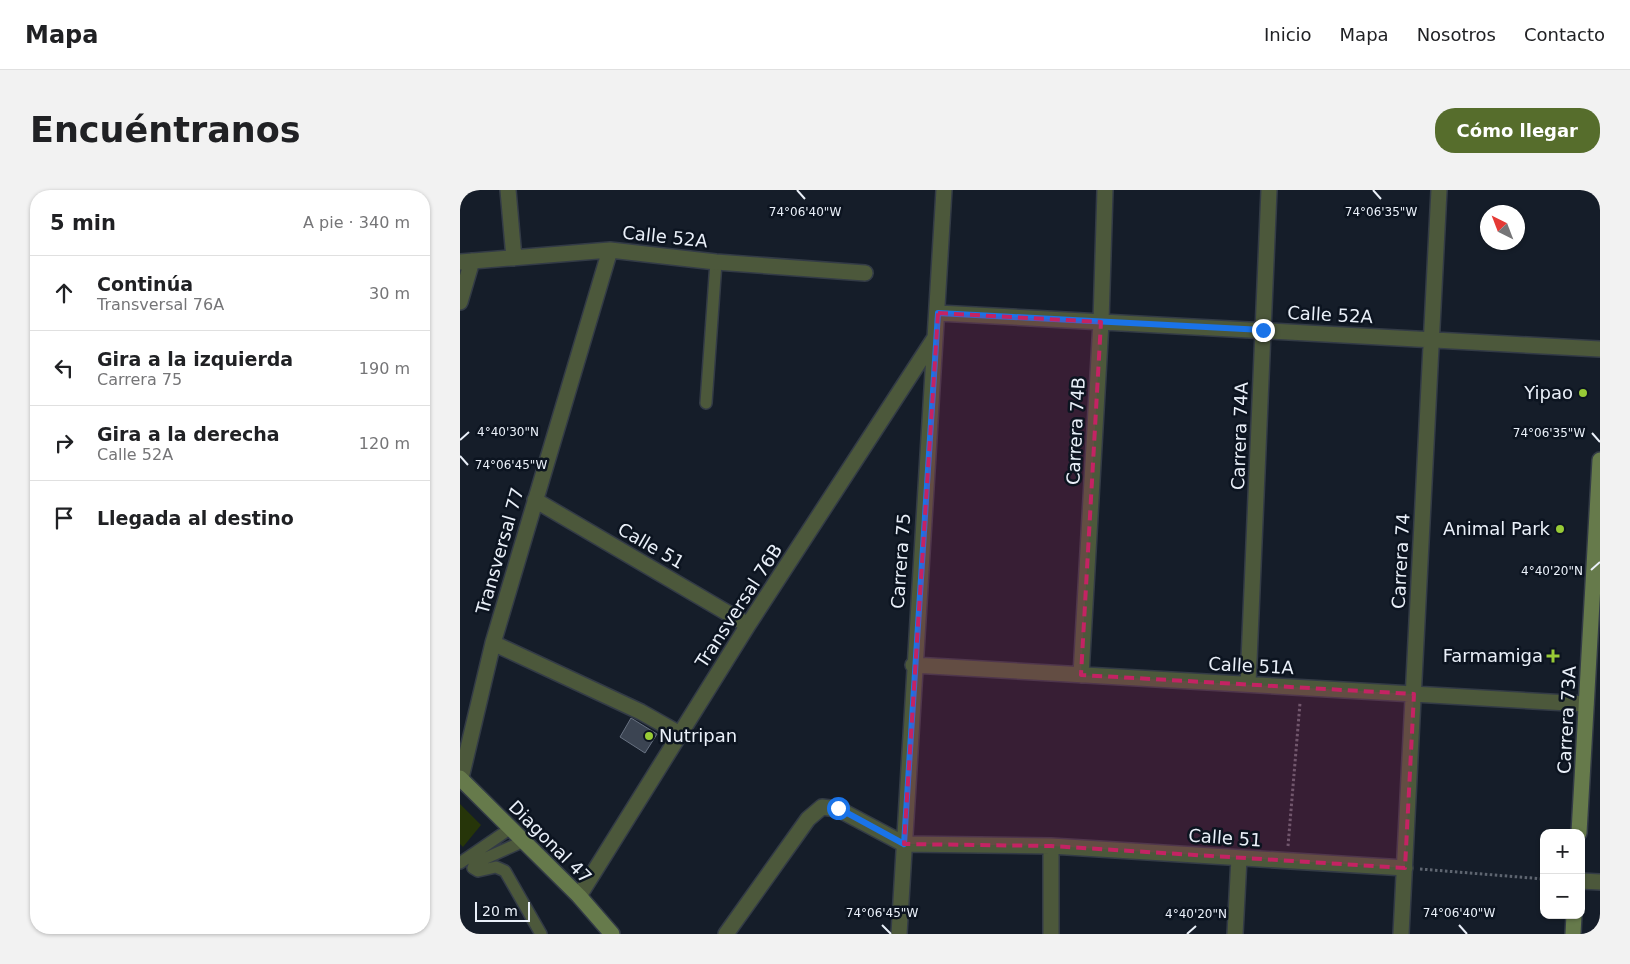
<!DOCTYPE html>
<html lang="es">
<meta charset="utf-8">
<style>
body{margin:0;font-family:"DejaVu Sans",sans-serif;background:#f2f2f2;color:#202124}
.controls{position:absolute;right:15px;bottom:15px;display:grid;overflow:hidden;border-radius:10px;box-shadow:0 1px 4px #0004}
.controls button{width:45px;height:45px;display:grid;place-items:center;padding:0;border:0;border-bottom:1px solid #e0e0e0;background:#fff;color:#202124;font:25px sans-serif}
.compass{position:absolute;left:1020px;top:15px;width:45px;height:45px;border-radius:50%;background:#fff;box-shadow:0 1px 4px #0004;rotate:318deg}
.scale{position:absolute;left:15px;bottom:12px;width:55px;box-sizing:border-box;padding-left:5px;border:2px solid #eaf0f9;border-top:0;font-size:14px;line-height:18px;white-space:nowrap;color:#eaf0f9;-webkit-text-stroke:4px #0c1420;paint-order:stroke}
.stop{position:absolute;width:15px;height:15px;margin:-11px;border:4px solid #1a73e8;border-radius:50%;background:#fff}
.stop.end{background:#1a73e8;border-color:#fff;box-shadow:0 1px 5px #0008}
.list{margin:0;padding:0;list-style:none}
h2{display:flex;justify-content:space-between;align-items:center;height:65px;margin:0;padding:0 20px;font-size:21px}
h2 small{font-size:16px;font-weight:400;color:#757577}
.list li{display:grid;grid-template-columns:32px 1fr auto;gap:15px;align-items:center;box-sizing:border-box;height:75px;padding:0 20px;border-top:1px solid #e0e0e0}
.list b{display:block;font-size:19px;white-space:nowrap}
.list p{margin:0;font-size:16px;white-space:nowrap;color:#757577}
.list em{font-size:16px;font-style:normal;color:#757577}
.icon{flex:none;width:28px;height:28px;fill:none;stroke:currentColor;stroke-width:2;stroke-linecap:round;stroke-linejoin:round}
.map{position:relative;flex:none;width:1140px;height:744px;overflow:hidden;border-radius:20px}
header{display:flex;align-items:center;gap:30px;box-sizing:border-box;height:70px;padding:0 25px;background:#fff;border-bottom:1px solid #e0e0e0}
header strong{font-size:24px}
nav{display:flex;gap:28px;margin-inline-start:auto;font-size:18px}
.intro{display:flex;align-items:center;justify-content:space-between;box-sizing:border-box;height:120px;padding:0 30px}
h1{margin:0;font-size:35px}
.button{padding:12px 22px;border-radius:20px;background:#566d2c;color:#fff;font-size:18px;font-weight:700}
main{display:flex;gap:30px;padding:0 30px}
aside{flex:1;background:#fff;border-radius:20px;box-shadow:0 1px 4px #0004}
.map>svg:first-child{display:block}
</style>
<header>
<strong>Mapa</strong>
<nav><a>Inicio</a><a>Mapa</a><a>Nosotros</a><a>Contacto</a></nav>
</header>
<div class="intro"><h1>Encuéntranos</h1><a class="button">Cómo llegar</a></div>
<main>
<aside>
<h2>5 min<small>A pie · 340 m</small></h2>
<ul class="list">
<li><svg class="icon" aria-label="ahead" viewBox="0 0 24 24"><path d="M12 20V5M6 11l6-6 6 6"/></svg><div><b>Continúa</b><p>Transversal 76A</p></div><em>30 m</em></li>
<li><svg class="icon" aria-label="left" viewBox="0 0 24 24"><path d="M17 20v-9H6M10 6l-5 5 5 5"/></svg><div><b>Gira a la izquierda</b><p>Carrera 75</p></div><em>190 m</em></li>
<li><svg class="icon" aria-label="right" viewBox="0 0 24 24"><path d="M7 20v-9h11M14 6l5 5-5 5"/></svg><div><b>Gira a la derecha</b><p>Calle 52A</p></div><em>120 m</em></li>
<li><svg class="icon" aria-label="arrive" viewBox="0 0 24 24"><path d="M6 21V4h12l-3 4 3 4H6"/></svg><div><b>Llegada al destino</b></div></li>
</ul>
</aside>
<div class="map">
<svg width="1140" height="744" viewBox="0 0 1140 744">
<rect width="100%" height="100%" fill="#151d29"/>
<path fill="#263509" d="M 0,614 L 21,635 L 3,657 L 0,654 Z"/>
<path fill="#3b4452" stroke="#687282" d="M 171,528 L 197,544 L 185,563 L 160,547 Z"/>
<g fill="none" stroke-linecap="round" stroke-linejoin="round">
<defs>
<path id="lane" d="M 246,213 L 256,72
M 64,651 L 15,673 L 13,678 L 18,681 L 36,677 L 45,681 L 81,744
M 0,673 L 51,638"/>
<path id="street" d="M 48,0 L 54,68
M 0,72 L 150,60 L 256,72 L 405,83
M 0,112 L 12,71
M 478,123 L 1140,159
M 75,310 L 288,435
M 33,453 L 181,522 L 220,544
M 453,475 L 1126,514
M 621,485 L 641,132 L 645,0
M 788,494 L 809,0
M 1,588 L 33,453 L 150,60
M 591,656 L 591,744
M 1121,691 L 1140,692
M 119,706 L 288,435 L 474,149
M 266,744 L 348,629 L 362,617 L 378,619 L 444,654 L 591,656 L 945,678
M 439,744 L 484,0
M 775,744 L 779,668
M 941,744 L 979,0"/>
<path id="secondary" d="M 0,588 L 119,706 L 152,744
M 1119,643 L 1140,270
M 1113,744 L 1114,725"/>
</defs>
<use href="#lane" stroke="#333b46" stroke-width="14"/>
<use href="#street" stroke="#333b46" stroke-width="18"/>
<use href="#secondary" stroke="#333b46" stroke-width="18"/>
<path stroke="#5e6570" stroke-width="3" stroke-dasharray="2.5 2.5" stroke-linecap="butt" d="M 828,656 L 840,513
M 960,679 L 1084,689"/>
<use href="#lane" stroke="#4c583b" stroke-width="11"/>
<use href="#street" stroke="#4c583b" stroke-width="15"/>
<use href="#secondary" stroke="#667a4b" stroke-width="15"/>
</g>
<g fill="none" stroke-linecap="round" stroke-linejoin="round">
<path stroke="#1a73e8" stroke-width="6" d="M 378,618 L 444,654 L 478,123 L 803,140"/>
</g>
<path fill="#c42363" fill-opacity="0.2" stroke="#c42363" stroke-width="4" stroke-dasharray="10 6" stroke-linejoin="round" d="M 478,123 L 641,132 L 621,485 L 954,504 L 945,678 L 591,656 L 444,654 Z"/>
<path fill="none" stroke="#eaf0f9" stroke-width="2" d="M 337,0 L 345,9M 913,0 L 921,9M 1132,243 L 1140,252M 0,250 L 9,242M 0,266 L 8,275M 1131,380 L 1140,372M 422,735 L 431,744M 999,735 L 1007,744M 727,744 L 736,736"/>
<g fill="#98cb36" stroke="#0c1420" stroke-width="2">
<circle cx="1123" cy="203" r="5"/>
<circle cx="1100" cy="339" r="5"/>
<path d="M1090.5 458.5h5v5h5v5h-5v5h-5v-5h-5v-5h5z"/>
<circle cx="189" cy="546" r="5"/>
</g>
<g text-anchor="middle" stroke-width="5" stroke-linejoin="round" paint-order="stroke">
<g font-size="18" fill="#eaf0f9" stroke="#0c1420">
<text transform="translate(205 47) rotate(6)" y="6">Calle 52A</text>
<text transform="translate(870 125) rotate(3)" y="6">Calle 52A</text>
<text transform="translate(616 241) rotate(-87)" y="6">Carrera 74B</text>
<text transform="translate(780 246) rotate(-88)" y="6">Carrera 74A</text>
<text transform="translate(191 356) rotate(30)" y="6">Calle 51</text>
<text transform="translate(40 361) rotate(-74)" y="6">Transversal 77</text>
<text transform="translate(441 371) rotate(-86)" y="6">Carrera 75</text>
<text transform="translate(941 371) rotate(-87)" y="6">Carrera 74</text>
<text transform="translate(279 416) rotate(-57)" y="6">Transversal 76B</text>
<text transform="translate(791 476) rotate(3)" y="6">Calle 51A</text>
<text transform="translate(1107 530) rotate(-87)" y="6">Carrera 73A</text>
<text transform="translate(765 648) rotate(4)" y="6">Calle 51</text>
<text transform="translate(90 652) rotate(45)" y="6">Diagonal 47</text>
</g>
<g font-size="18" fill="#eaf0f9" stroke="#0c1420" text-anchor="end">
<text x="1113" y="209">Yipao</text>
<text x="1090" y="345">Animal Park</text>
<text x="1083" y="472">Farmamiga</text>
<text x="199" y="552" text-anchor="start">Nutripan</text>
</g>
</g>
<g font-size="12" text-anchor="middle" fill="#eaf0f9" stroke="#0c1420" stroke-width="5" stroke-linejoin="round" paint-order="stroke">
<text x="345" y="26">74°06'40"W</text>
<text x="921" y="26">74°06'35"W</text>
<text x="48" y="246">4°40'30"N</text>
<text x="1089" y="247">74°06'35"W</text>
<text x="51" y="279">74°06'45"W</text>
<text x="1092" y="385">4°40'20"N</text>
<text x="422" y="727">74°06'45"W</text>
<text x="999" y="727">74°06'40"W</text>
<text x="736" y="728">4°40'20"N</text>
</g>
</svg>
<div class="controls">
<button>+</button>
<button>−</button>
</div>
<svg class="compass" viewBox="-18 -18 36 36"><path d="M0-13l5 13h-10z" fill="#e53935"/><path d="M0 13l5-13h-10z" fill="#757577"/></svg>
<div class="scale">20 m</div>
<div class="stop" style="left:378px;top:618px"></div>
<div class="stop end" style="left:803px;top:140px"></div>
</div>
</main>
